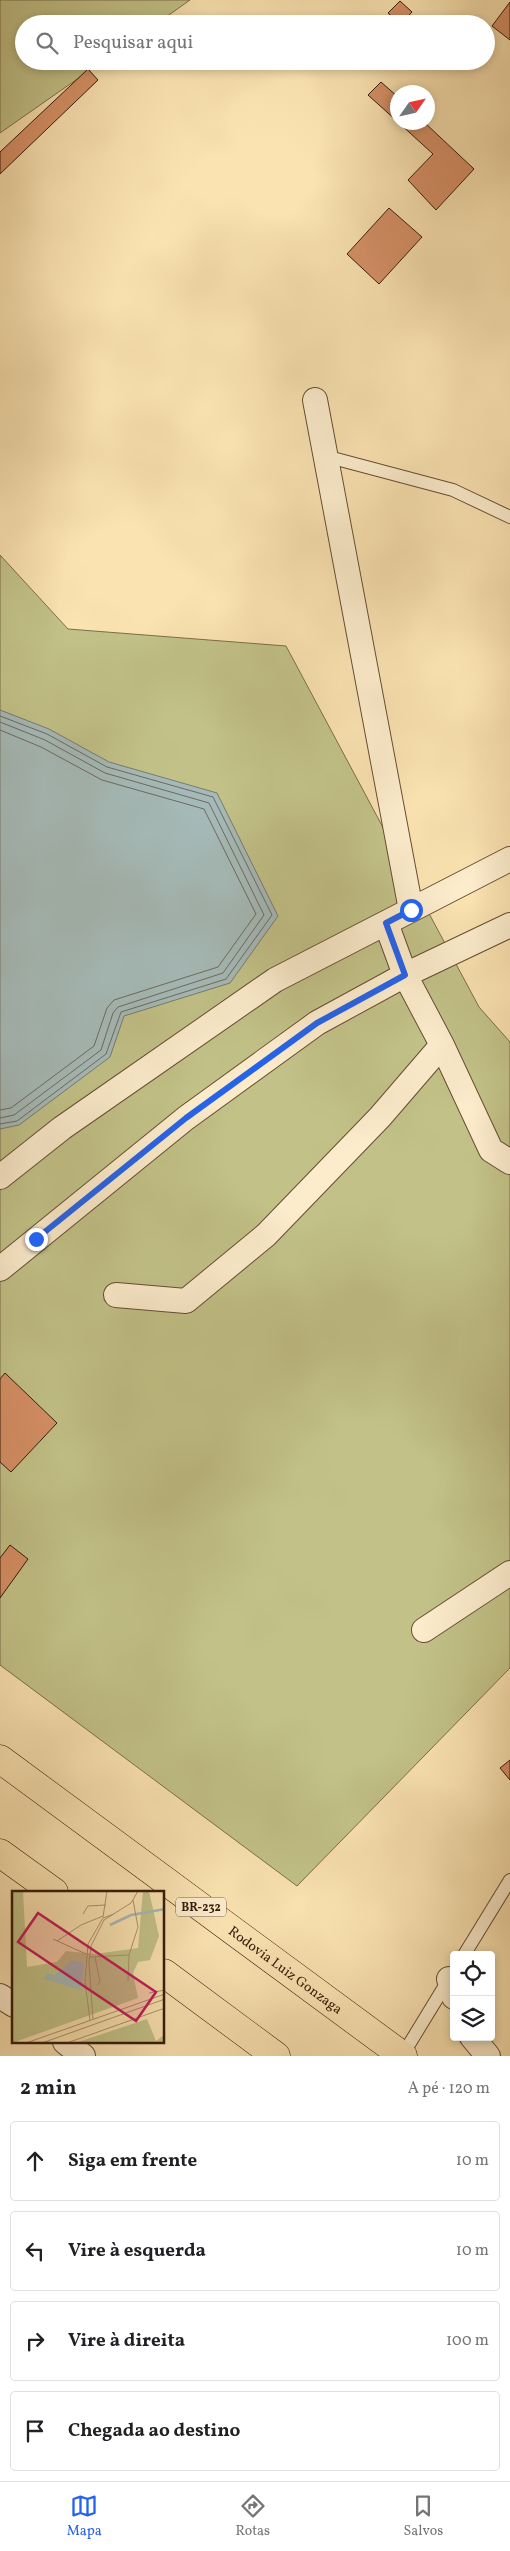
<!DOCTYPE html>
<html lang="pt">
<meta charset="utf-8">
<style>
body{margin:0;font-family:Vollkorn,serif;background:#f6f6f6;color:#202124}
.controls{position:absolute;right:15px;bottom:15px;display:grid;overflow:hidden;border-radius:5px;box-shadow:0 2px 8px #0003}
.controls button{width:45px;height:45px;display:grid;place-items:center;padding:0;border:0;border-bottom:1px solid #e0e0e0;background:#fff;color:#202124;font:25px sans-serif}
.compass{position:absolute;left:390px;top:85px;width:45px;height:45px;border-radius:50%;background:#fff;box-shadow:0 2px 8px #0003;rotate:56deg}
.stop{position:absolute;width:15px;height:15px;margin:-11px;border:4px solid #2563eb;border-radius:50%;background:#fff}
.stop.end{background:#2563eb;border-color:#fff;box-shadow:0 1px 5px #0008}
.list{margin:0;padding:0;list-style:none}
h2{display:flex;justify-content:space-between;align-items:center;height:65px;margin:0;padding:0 20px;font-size:21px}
h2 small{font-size:16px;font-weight:400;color:#757577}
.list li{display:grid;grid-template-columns:32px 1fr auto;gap:15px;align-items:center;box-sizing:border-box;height:80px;margin:0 10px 10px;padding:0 10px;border:1px solid #e0e0e0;border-radius:5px}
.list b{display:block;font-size:19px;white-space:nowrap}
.list em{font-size:16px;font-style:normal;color:#757577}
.icon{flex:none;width:28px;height:28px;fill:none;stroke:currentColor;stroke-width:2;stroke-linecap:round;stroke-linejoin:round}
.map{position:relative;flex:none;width:510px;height:2056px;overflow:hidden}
.search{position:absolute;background:#fff;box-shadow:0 2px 8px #0003;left:15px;right:15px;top:15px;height:55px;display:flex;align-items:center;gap:12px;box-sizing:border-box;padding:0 18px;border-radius:28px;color:#757577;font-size:19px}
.sheet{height:425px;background:#fff}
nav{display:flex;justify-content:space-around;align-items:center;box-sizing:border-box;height:70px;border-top:1px solid #e0e0e0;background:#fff;font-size:14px;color:#757577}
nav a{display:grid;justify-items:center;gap:2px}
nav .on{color:#2563eb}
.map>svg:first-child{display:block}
</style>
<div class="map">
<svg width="510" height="2056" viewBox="0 0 510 2056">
<rect width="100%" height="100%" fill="#fae2b1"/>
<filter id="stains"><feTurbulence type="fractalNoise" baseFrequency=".004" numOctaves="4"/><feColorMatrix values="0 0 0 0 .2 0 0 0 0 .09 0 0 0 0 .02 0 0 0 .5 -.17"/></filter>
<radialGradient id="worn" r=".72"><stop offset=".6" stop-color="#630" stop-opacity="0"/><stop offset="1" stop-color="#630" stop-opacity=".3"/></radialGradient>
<path fill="#c2c288" stroke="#7b6e48" d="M 0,0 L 190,0 L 156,24 L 24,24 L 24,61 L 103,61 L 0,133 Z
M 0,555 L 68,629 L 286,646 L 479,1007 L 510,1042 L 510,1668 L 297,1886 L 0,1665 Z"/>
<path fill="#a5bab8" stroke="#787a72" d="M 0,710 L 49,729 L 109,762 L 217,793 L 278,916 L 230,983 L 124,1016 L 110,1057 L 19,1125 L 0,1129 Z"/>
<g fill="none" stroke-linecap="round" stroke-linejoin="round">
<path stroke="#6c6a60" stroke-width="1" d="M 0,716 L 47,734 L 107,767 L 213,797 L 272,915 L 226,979 L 121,1012 L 106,1054 L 17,1121 L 0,1124
M 0,722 L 45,740 L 105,773 L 209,803 L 264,915 L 223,973 L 118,1007 L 113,1013 L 101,1050 L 14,1115 L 0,1118
M 0,730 L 41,747 L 102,780 L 204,809 L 256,914 L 218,967 L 114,1000 L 107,1008 L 94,1046 L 11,1108 L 0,1110"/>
</g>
<path fill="#d69066" stroke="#341b09" d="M 400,1 L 412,12 L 401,24 L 388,13 Z
M 510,2 L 510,40 L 492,26 Z
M 88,69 L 98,80 L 0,174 L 0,152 Z
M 381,82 L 398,97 L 398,122 L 368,95 Z
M 398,122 L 424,122 L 474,169 L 436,210 L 408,180 L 433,154 Z
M 389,208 L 422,237 L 379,284 L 347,254 Z
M 5,1373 L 57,1423 L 11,1472 L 0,1462 L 0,1379 Z
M 10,1545 L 28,1559 L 0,1598 L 0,1558 Z
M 510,1760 L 510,1780 L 500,1768 Z"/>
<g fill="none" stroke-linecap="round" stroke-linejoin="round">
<defs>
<path id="service" d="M 325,456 L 453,490 L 510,517
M 464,1955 L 510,1880
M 402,2056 L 449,1979"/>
<path id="minor" d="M 315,400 L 411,910
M 386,923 L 405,975 L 442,1045 L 491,1150 L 510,1162
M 0,1177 L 62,1128 L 275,980 L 510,859
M 0,1269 L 186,1118 L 317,1023 L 405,975 L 510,925
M 116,1295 L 186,1301 L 266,1235 L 380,1117 L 442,1045
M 424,1630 L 510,1573
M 449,1979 L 454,1997
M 0,1996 L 14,2005
M 472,2037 L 488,2056
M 65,2042 L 83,2056"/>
<g id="trunk">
<path id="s1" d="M 0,1759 L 403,2056"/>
<path d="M 0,1853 L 54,1892"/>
<path d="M 164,1973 L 276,2056"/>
</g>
</defs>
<use href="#service" stroke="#664d33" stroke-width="14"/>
<use href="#minor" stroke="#664d33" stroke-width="26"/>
<use href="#trunk" stroke="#341b09" stroke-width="29"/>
<use href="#service" stroke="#fceccc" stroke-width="12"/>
<use href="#minor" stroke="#fceccc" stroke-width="24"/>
<use href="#trunk" stroke="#fae2b1" stroke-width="28"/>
</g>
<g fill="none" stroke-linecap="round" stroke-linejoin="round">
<path stroke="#2563eb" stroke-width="6" d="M 36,1239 L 186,1118 L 317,1023 L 405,975 L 386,923 L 411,910"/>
</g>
<g text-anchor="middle" stroke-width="4" stroke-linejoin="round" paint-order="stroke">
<rect fill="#fceccc" stroke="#705a44" stroke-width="1" x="176" y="1897.5" width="50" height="19" rx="4"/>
<g font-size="12" font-weight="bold" fill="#341b09">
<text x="201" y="1911">BR-232</text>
</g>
<g font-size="14" fill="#341b09" stroke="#fceccc">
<text dy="5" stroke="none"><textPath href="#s1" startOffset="355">Rodovia Luiz Gonzaga</textPath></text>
</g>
</g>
<g transform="translate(12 1891)">
<rect width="152" height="152" fill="#fae2b1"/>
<path d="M 0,0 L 11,0 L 15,76 L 45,71 L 54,60 L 83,63 L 126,57 L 131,0 L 137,0 L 147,45 L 138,69 L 126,71 L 121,82 L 126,107 L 0,152 ZM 135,128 L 144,150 L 152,144 L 152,152 L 63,152 Z" fill="#c2c288"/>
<path d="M 60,69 L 70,71 L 72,76 L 69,99 L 32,88 L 34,82 L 43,84 Z" fill="#a5bab8"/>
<path fill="none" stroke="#a5bab8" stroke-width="2.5" d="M 98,34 L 119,24 L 153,18"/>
<path fill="none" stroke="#ab926e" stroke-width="1" d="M 71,23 L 76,15 L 94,14M 91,26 L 95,0M 41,48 L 74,63M 45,50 L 69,34 L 91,25M 78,66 L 117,64 L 126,36 L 121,9M 83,66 L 88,91 L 85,94M 116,90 L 117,64M 137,102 L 153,99M 81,128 L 77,72 L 79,55 L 92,29 L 119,12 L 126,0M 78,129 L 73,91 L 76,53 L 91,27 L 102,23M 14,152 L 153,103M 30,152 L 153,108M 55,152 L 153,117"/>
<path fill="#c2185b" fill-opacity="0.15" stroke="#c2185b" stroke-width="2.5" d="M 26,22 L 144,101 L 124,130 L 6,51 Z"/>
<rect width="152" height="152" fill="none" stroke="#341b09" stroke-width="2.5"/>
</g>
<rect width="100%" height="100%" filter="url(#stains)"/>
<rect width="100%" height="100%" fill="url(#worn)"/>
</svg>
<div class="controls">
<button><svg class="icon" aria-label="locate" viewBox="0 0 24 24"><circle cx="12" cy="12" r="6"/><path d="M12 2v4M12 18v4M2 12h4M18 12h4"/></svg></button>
<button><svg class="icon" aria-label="layers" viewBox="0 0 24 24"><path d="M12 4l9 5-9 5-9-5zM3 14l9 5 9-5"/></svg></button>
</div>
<svg class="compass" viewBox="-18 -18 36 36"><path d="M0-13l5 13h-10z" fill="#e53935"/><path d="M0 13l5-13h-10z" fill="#757577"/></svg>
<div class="stop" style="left:411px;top:910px"></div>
<div class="stop end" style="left:36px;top:1239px"></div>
<div class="search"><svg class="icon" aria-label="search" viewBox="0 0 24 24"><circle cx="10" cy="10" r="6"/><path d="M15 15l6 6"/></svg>Pesquisar aqui</div>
</div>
<section class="sheet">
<h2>2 min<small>A pé · 120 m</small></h2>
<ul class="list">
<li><svg class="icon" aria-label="ahead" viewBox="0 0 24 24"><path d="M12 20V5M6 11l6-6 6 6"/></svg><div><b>Siga em frente</b></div><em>10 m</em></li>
<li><svg class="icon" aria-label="left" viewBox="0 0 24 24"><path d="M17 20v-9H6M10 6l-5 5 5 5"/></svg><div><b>Vire à esquerda</b></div><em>10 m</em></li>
<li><svg class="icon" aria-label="right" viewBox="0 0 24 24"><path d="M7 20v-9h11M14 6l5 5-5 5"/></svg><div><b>Vire à direita</b></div><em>100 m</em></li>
<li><svg class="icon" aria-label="arrive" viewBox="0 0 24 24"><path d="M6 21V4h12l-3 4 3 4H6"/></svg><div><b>Chegada ao destino</b></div></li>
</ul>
</section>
<nav>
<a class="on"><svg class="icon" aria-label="map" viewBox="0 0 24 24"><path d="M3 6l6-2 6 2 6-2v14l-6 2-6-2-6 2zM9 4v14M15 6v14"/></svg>Mapa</a>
<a><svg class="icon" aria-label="directions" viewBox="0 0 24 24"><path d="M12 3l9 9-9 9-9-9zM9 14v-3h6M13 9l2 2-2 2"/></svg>Rotas</a>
<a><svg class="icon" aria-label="saved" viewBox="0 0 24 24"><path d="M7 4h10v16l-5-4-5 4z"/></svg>Salvos</a>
</nav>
